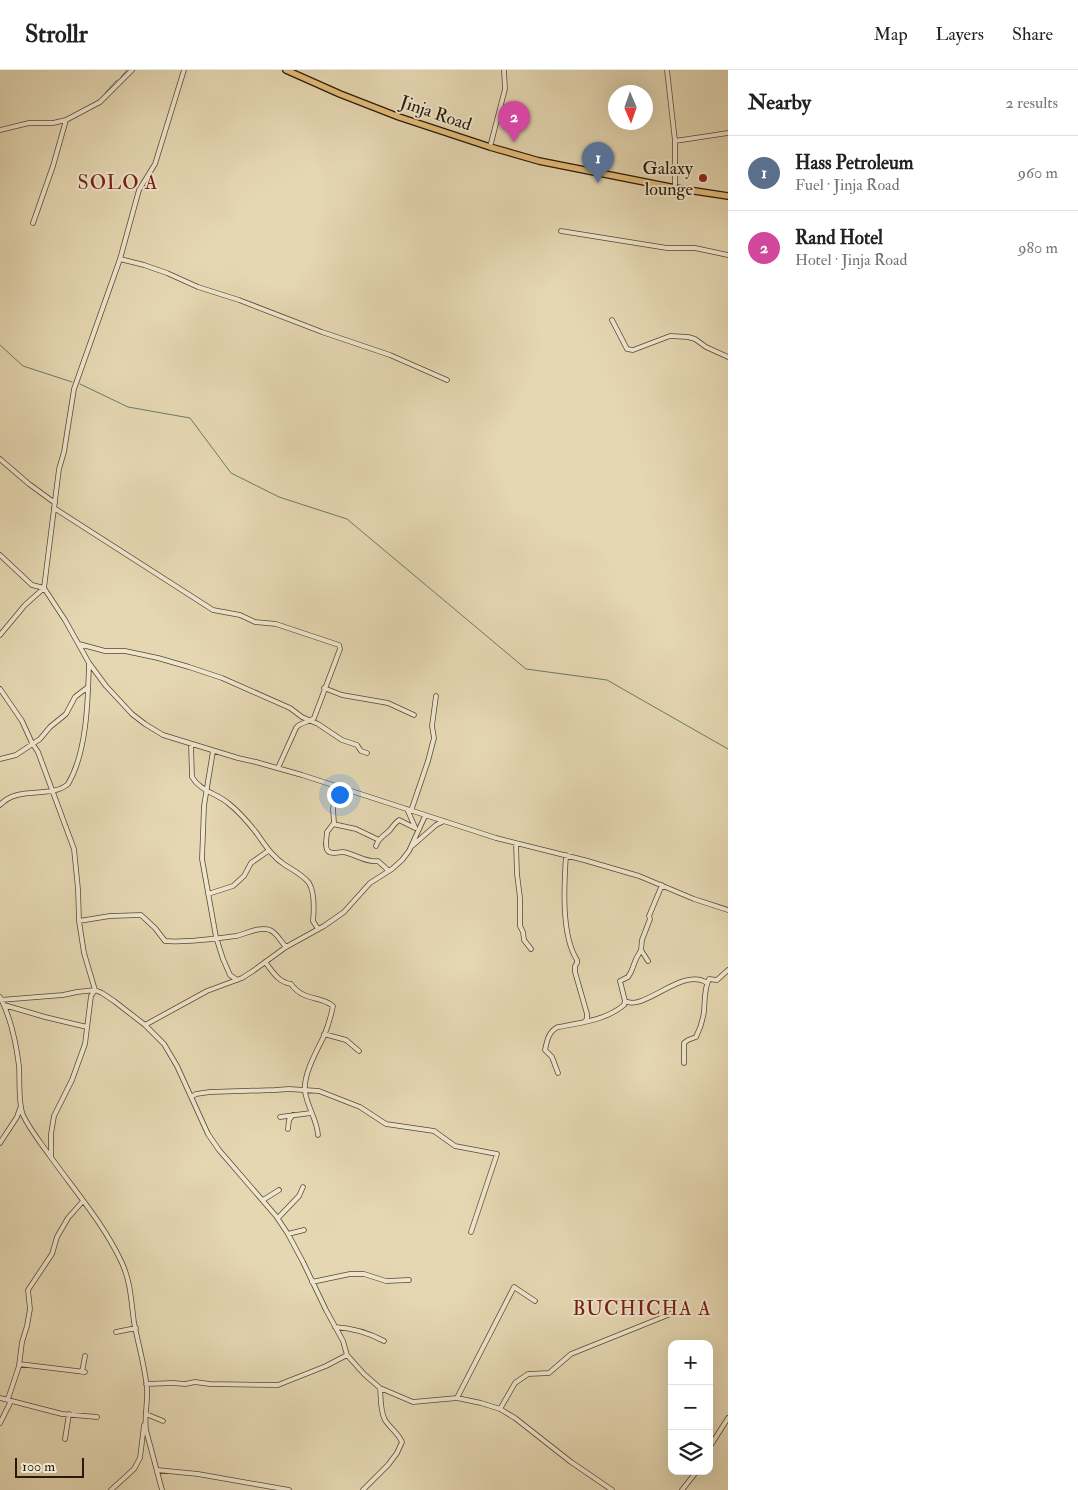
<!DOCTYPE html>
<meta charset="utf-8">
<style>
body{margin:0;font-family:"IM FELL Double Pica",serif;background:#f2f2f2;color:#222}
.controls{position:absolute;right:15px;bottom:15px;display:grid;overflow:hidden;border-radius:10px;box-shadow:0 5px 20px #0002}
.controls button{width:45px;height:45px;display:grid;place-items:center;padding:0;border:0;border-bottom:1px solid #e0e0e0;background:#fff;color:#222;font:25px sans-serif}
.compass{position:absolute;left:608px;top:15px;width:45px;height:45px;border-radius:50%;background:#fff;box-shadow:0 5px 20px #0002;rotate:178deg}
.scale{position:absolute;left:15px;bottom:12px;width:69px;box-sizing:border-box;padding-left:5px;border:2px solid #291908;border-top:0;font-size:14px;line-height:18px;white-space:nowrap;color:#291908;-webkit-text-stroke:4px #eee5cd;paint-order:stroke}
.you{position:absolute;left:339px;top:724px;width:18px;height:18px;margin:-12px;border:4px solid #fff;border-radius:50%;background:#1a73e8;box-shadow:0 0 0 8px #1a73e833}
.badge{display:grid;place-items:center;width:32px;height:32px;border-radius:50%;background:#d93025;color:#fff;font-size:16px;font-weight:700}
.pin{position:absolute;translate:-50% -41px;filter:drop-shadow(0 1px 2px #0008)}
.pin::after{content:'';position:absolute;top:26px;width:18px;height:15px;background:inherit;clip-path:polygon(0 0,100% 0,50% 100%)}
.list{margin:0;padding:0;list-style:none}
h2{display:flex;justify-content:space-between;align-items:center;height:65px;margin:0;padding:0 20px;font-size:21px}
h2 small{font-size:16px;font-weight:400;color:#767676}
.list li{display:grid;grid-template-columns:32px 1fr auto;gap:15px;align-items:center;box-sizing:border-box;height:75px;padding:0 20px;border-top:1px solid #e0e0e0}
.list b{display:block;font-size:19px;white-space:nowrap}
.list p{margin:0;font-size:16px;white-space:nowrap;color:#767676}
.list em{font-size:16px;font-style:normal;color:#767676}
.icon{flex:none;width:28px;height:28px;fill:none;stroke:currentColor;stroke-width:2;stroke-linecap:round;stroke-linejoin:round}
.map{position:relative;flex:none;width:728px;height:1420px;overflow:hidden}
header{display:flex;align-items:center;gap:30px;box-sizing:border-box;height:70px;padding:0 25px;background:#fff;border-bottom:1px solid #e0e0e0}
header strong{font-size:24px}
nav{display:flex;gap:28px;margin-inline-start:auto;font-size:18px}
main{display:flex}
aside{flex:1;background:#fff}
.map>svg:first-child{display:block}
</style>
<header>
<strong>Strollr</strong>
<nav><a>Map</a><a>Layers</a><a>Share</a></nav>
</header>
<main>
<div class="map">
<svg width="728" height="1420" viewBox="0 0 728 1420">
<rect width="100%" height="100%" fill="#e5d7b2"/>
<filter id="stains"><feTurbulence type="fractalNoise" baseFrequency=".004" numOctaves="4"/><feColorMatrix values="0 0 0 0 .2 0 0 0 0 .09 0 0 0 0 .02 0 0 0 .5 -.17"/></filter>
<radialGradient id="worn" r=".72"><stop offset=".6" stop-color="#630" stop-opacity="0"/><stop offset="1" stop-color="#630" stop-opacity=".3"/></radialGradient>
<g fill="none" stroke-linecap="round" stroke-linejoin="round">
<path stroke="#6a7a6a" stroke-width="1" d="M 121,7 L 127,0
M 105,23 L 117,10
M 0,275 L 23,296 L 72,312
M 80,314 L 128,337 L 190,348 L 231,403 L 279,427 L 347,449 L 526,599 L 607,610 L 728,679"/>
<defs>
<path id="minor" d="M 667,0 L 675,71 L 675,118
M 0,60 L 29,53 L 53,53 L 66,50 L 100,32 L 132,0
M 675,71 L 728,63
M 490,77 L 505,19 L 504,0
M 33,153 L 53,96 L 66,50
M 561,161 L 667,178 L 695,178 L 728,185
M 120,189 L 144,195 L 167,203 L 198,217 L 239,230 L 322,262 L 390,285 L 447,310
M 612,250 L 627,279 L 633,280 L 670,266 L 688,267 L 695,269 L 706,277 L 728,287
M 0,389 L 29,414 L 55,433
M 54,438 L 213,540 L 240,545 L 255,552 L 276,554 L 339,575 L 340,579 L 314,648 C 308,653 300,652 296,658 L 278,698
M 0,485 L 32,515 L 44,518 L 65,550 L 89,593 L 106,616 L 132,644 L 145,654 L 163,665 L 238,688 L 256,692 L 302,705 L 496,768 L 584,790 L 639,806 L 694,829 L 728,840
M 0,565 L 25,535 L 44,518 L 59,399 L 64,382 L 74,319 L 120,189 L 139,120 L 155,94 L 184,0
M 79,574 L 105,581 L 125,581 L 158,588 L 189,597 L 222,608 L 290,638 L 302,647 L 318,654 L 342,670 L 357,675 L 361,681 L 367,683
M 324,618 L 342,625 L 388,633 L 414,645
M 0,619 L 22,651 L 32,673 L 38,682 L 74,779 L 78,819 L 79,851 L 84,883 L 95,920 L 91,926 L 85,974 L 72,1010 L 54,1046 L 51,1064 L 51,1086
M 191,674 L 192,707 C 200,721 216,723 228,733 C 237,740 247,751 255,761 C 264,773 271,786 285,795 C 293,800 303,805 309,813 C 315,823 314,840 313,851 L 318,859
M 213,681 L 204,736 L 202,789 L 216,867 L 223,889 L 230,905 L 237,910
M 0,689 L 16,685 L 40,669 L 50,657 L 66,644 L 75,627 L 88,617
M 336,717 L 333,739 L 334,753 L 327,762 C 327,768 324,777 328,781 C 332,785 338,782 343,782 C 355,784 367,793 378,791 L 389,801
M 0,735 C 18,715 51,729 68,714 C 87,682 88,630 89,593
M 407,739 L 415,757
M 411,741 L 428,691 L 434,668 L 432,656 L 436,626
M 333,754 L 356,759 L 379,770
M 516,773 L 517,804 L 520,828 L 520,856 L 523,862 L 524,870 L 531,879
M 376,776 C 378,768 384,766 390,760 C 393,756 395,753 399,750 L 415,758
M 412,776 L 436,755 L 444,751
M 566,785 C 564,815 561,865 577,890 L 577,893 L 575,896 L 575,902 L 587,944 L 587,949 L 585,951
M 662,815 L 649,846 L 650,849 L 642,870 L 641,880 L 636,889 L 631,902 L 628,907 L 620,911 L 625,931 C 644,942 683,896 707,913
M 208,824 L 233,816 L 244,806 L 251,793 L 268,781
M 79,851 L 110,846 L 141,845 L 155,858 L 165,871 C 186,873 214,869 236,866 C 246,864 259,856 270,860 C 277,863 281,872 286,877
M 641,880 L 648,891
M 265,892 C 273,902 278,912 291,914 C 304,932 320,925 333,936 C 331,946 328,956 324,966 C 317,980 303,1005 305,1021 C 307,1037 317,1049 318,1065
M 0,927 C 11,948 16,972 19,996 C 20,1009 18,1033 23,1045 C 30,1060 41,1073 50,1086 C 75,1121 104,1154 122,1193 C 131,1213 131,1231 134,1252 C 138,1274 145,1296 147,1319 C 148,1333 144,1346 146,1360 L 162,1420
M 0,930 L 63,925 L 77,922 L 95,920 L 102,923 L 114,931 L 145,955 L 164,974 L 177,996 L 208,1064 L 219,1080 L 276,1146 L 288,1164 L 303,1192 L 326,1240 L 343,1271 L 347,1285 L 364,1304 L 380,1318 L 413,1332 L 457,1328 L 481,1333 L 500,1339 L 515,1348 L 571,1392 L 612,1420
M 4,935 L 45,947 L 87,957
M 145,955 L 207,921 L 242,908 L 253,901 L 286,877 L 324,856 L 344,842 L 370,813 L 392,799 L 402,790 L 409,781 L 425,746
M 324,964 L 346,970 L 359,981
M 684,993 L 684,973 L 688,970 L 696,967 C 700,959 703,950 704,941 C 705,930 704,919 709,909 L 717,910 L 728,900
M 558,1003 L 552,987 L 545,980 C 547,970 549,961 558,957 C 581,953 606,950 624,935 L 625,931
M 191,1027 L 196,1024 L 210,1022 L 275,1020 L 289,1019 L 319,1021 L 360,1037 L 386,1054 L 434,1061 L 455,1076 L 497,1084 L 471,1162
M 280,1047 L 311,1043
M 288,1059 L 289,1050 L 293,1045
M 0,1073 L 17,1047 L 21,1036
M 263,1130 L 279,1120
M 278,1148 L 299,1126 L 303,1117
M 288,1164 L 304,1160
M 312,1212 L 350,1204 L 364,1204 L 386,1211 L 409,1210
M 335,1257 C 352,1258 369,1263 384,1271
M 116,1262 L 136,1258
M 19,1294 L 85,1302
M 82,1302 L 85,1286
M 146,1314 L 173,1313 L 185,1314 L 195,1312 L 210,1314 L 278,1315 L 326,1296 L 347,1285
M 0,1328 L 62,1344 L 97,1347
M 457,1328 L 514,1217 L 535,1231
M 500,1339 L 515,1313 L 528,1304 L 549,1303 L 571,1284 L 673,1243
M 146,1344 L 163,1351
M 0,1353 L 10,1333 L 8,1329 L 19,1296 L 22,1272 L 27,1256 L 30,1239 L 28,1220 L 52,1184 L 57,1167 L 68,1148 L 83,1131
M 65,1369 L 69,1344
M 709,1378 L 728,1348
M 157,1400 L 198,1404 L 289,1420
M 111,1420 L 134,1399 L 140,1388 L 144,1355
M 363,1420 L 388,1395 L 397,1383 L 402,1372 C 398,1363 390,1358 385,1350 C 380,1341 381,1328 380,1318
M 682,1420 L 697,1401"/>
<path id="primary" d="M 286,0 L 340,24 L 399,47 L 490,77 L 539,91 L 675,118 L 728,126"/>
</defs>
<use href="#minor" stroke="#584832" stroke-width="5.5"/>
<use href="#primary" stroke="#291908" stroke-width="8"/>
<use href="#minor" stroke="#eee5cd" stroke-width="4"/>
<use href="#primary" stroke="#e2bc79" stroke-width="5.5"/>
</g>
<circle fill="#8f2418" stroke="#eee5cd" stroke-width="2" cx="703" cy="108" r="5"/>
<g text-anchor="middle" stroke-width="4" stroke-linejoin="round" paint-order="stroke">
<g font-size="18" fill="#291908" stroke="#eee5cd">
<text transform="translate(436 43) rotate(19)" y="6">Jinja Road</text>
</g>
<g font-size="18" fill="#291908" stroke="#eee5cd" text-anchor="end">
<text x="693" y="104">Galaxy<tspan x="693" dy="21">lounge</tspan></text>
</g>
<g font-size="20" letter-spacing="1" fill="#7a1f14" stroke="#eee5cd">
<text x="118" y="119">SOLO A</text>
<text x="642" y="1245">BUCHICHA A</text>
</g>
</g>
<rect width="100%" height="100%" filter="url(#stains)"/>
<rect width="100%" height="100%" fill="url(#worn)"/>
</svg>
<div class="controls">
<button>+</button>
<button>−</button>
<button><svg class="icon" aria-label="layers" viewBox="0 0 24 24"><path d="M12 4l9 5-9 5-9-5zM3 14l9 5 9-5"/></svg></button>
</div>
<svg class="compass" viewBox="-18 -18 36 36"><path d="M0-13l5 13h-10z" fill="#e53935"/><path d="M0 13l5-13h-10z" fill="#767676"/></svg>
<div class="scale">100 m</div>
<div class="you"></div>
<div class="pin badge" style="left:598px;top:113px;background:#5c6f8a">1</div>
<div class="pin badge" style="left:514px;top:72px;background:#d1479c">2</div>
</div>
<aside>
<h2>Nearby<small>2 results</small></h2>
<ul class="list">
<li><span class="badge" style="background:#5c6f8a">1</span><div><b>Hass Petroleum</b><p>Fuel · Jinja Road</p></div><em>960 m</em></li>
<li><span class="badge" style="background:#d1479c">2</span><div><b>Rand Hotel</b><p>Hotel · Jinja Road</p></div><em>980 m</em></li>
</ul>
</aside>
</main>
